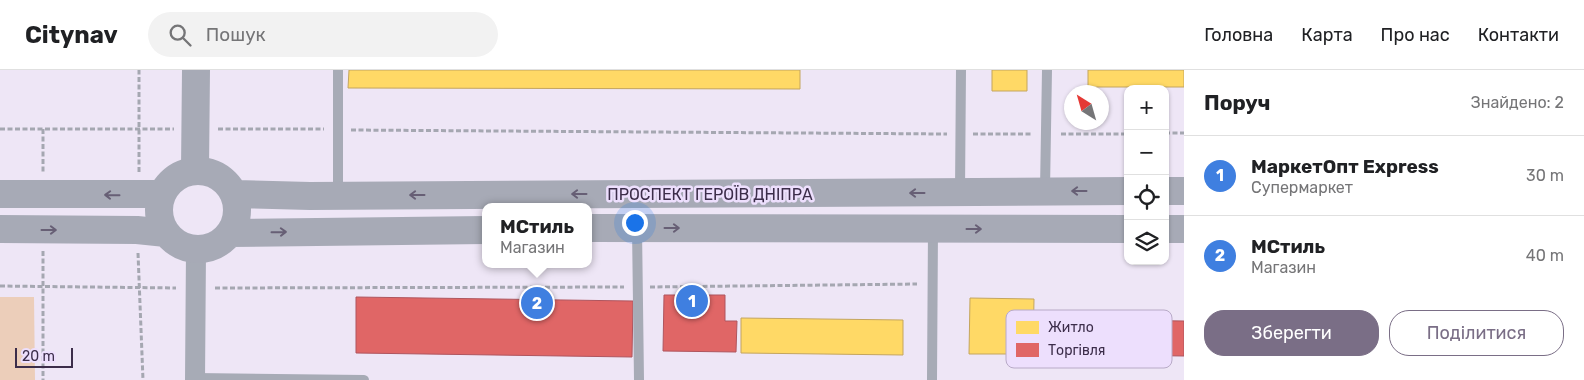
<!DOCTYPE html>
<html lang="uk">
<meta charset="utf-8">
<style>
body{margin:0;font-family:Rubik,sans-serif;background:#f2f2f2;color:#202124}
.controls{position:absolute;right:15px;top:15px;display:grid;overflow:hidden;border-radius:10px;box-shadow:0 1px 4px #0004}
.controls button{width:45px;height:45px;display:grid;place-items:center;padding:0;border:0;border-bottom:1px solid #e0e0e0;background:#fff;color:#202124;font:25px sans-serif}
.compass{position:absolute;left:1064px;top:15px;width:45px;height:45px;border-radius:50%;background:#fff;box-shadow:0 1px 4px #0004;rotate:323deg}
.scale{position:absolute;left:15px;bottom:12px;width:58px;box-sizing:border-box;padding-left:5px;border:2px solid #3c2d4a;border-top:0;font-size:14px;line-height:18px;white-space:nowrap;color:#3c2d4a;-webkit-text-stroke:4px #eddffd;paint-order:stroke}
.you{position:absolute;left:634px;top:152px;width:18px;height:18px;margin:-12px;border:4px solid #fff;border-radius:50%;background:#1a73e8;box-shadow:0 0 0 8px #1a73e833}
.badge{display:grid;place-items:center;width:32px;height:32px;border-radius:50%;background:#7a6e86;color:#fff;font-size:16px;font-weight:700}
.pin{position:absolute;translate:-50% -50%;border:2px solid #fff;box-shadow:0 1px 5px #0006}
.popup{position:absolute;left:482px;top:133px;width:110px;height:65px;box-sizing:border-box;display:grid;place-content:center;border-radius:10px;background:#fff;filter:drop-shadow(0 1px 4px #0005);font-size:16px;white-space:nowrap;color:#757577}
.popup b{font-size:19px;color:#202124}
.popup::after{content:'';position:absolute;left:50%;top:100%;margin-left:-10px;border:10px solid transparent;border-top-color:#fff}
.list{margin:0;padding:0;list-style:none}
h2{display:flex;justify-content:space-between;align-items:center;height:65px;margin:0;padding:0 20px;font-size:21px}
h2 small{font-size:16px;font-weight:400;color:#757577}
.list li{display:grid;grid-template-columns:32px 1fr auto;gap:15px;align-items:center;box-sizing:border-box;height:80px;padding:0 20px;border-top:1px solid #e0e0e0}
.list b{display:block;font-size:19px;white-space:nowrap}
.list p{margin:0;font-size:16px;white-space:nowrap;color:#757577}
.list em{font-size:16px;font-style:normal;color:#757577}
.actions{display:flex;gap:10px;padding:15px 20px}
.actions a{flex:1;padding:11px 0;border:1px solid #7a6e86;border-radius:20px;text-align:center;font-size:18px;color:#7a6e86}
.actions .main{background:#7a6e86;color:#fff}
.icon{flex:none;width:28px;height:28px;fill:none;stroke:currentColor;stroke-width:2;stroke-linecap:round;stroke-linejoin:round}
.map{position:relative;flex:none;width:1184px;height:310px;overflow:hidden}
header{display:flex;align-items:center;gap:30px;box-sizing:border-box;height:70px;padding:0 25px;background:#fff;border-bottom:1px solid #e0e0e0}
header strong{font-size:24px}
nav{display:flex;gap:28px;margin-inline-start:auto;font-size:18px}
.search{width:350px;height:45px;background:#f2f2f2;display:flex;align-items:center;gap:12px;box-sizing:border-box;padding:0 18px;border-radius:28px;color:#757577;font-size:19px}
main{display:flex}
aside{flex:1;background:#fff}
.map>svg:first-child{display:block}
</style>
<header>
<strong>Citynav</strong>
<div class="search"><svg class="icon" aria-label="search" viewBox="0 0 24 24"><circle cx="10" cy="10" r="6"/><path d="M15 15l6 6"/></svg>Пошук</div>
<nav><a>Головна</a><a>Карта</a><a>Про нас</a><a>Контакти</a></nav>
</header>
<main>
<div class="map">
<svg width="1184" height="310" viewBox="0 0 1184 310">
<rect width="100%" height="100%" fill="#eee6f6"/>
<path fill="#ecceba" d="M 0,227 L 34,227 L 35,310 L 0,310 Z"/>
<path fill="#ffd966" stroke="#c4a55e" d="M 349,0 L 800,0 L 800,19 L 348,18 Z
M 992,0 L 1027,0 L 1027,21 L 992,21 Z
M 1088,0 L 1184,0 L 1184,17 L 1088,17 Z
M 970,228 L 1034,229 L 1033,284 L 969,284 Z
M 741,248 L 903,250 L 903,285 L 741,283 Z"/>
<path fill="#e06666" stroke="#af555e" d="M 664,225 L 725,225 L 725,251 L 737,251 L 736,282 L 663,281 Z
M 356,227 L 633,231 L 632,287 L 356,283 Z
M 1040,249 L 1184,251 L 1184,286 L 1039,284 Z"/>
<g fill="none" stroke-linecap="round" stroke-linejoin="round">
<path stroke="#a5a7b1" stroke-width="3" stroke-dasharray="5 2.5" stroke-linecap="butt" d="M 0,59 L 174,59
M 43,59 L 43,102
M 218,59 L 324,59
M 351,60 L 947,64
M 1165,63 L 1184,63
M 973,64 L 1032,64
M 1061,64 L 1128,64
M 139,102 L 139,0
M 43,181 L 43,310
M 138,183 L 143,310
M 0,216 L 176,218
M 650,217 L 917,214
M 215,218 L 624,217"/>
<path stroke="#a7abb6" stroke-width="10" d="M 338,0 L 338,125
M 1045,120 L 1047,0
M 960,121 L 961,0
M 637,158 L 639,310
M 195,308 L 364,310
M 932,310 L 933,159"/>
<path stroke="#a7abb6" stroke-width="20" d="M 195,310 L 196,180"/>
<path stroke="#a7aab6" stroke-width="28" d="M 195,100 L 196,0
M159 140a39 39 0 1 1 78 0a39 39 0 1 1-78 0Z
M 1165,121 L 1184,121
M 0,124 L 161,124
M 235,124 L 310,126 L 1128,121
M 588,158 L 1128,159
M 0,159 L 137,160 L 166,163
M 1165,159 L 1184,159
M 230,163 L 486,160"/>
</g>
<defs><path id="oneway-shaft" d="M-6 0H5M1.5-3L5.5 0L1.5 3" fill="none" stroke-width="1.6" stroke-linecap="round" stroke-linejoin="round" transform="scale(1.25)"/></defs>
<g stroke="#675f75">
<use href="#oneway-shaft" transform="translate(1079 121) rotate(180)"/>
<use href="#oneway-shaft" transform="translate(917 123) rotate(180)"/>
<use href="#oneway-shaft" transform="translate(579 124) rotate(180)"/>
<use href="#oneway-shaft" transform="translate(112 125) rotate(-179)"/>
<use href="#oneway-shaft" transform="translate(417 125) rotate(180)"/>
<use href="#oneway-shaft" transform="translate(672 158)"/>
<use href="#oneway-shaft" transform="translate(974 159)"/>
<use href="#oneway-shaft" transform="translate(49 160)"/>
<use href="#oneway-shaft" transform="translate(279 162) rotate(-1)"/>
</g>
<g text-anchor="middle" stroke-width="5" stroke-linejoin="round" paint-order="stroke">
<g font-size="16" fill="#3c2d4a" stroke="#eddffd">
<text x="710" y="130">ПРОСПЕКТ ГЕРОЇВ ДНІПРА</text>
</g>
</g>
<rect x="1006" y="240" width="166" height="58" rx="8" fill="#eddffd" stroke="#b8aac7" stroke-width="1"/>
<rect x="1016" y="251" width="23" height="13" fill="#ffd966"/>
<rect x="1016" y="273" width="23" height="14" fill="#e06666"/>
<g font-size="14" fill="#3c2d4a">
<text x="1048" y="262">Житло</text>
<text x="1048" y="285">Торгівля</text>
</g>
</svg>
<div class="controls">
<button>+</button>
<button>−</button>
<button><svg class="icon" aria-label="locate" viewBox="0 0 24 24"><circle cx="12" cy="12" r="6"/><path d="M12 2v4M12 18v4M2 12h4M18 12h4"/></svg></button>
<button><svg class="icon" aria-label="layers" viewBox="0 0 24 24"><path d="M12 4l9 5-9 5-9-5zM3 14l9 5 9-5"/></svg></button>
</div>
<svg class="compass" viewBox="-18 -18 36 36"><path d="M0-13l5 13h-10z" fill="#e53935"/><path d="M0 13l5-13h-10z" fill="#757577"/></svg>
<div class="scale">20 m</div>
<div class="you"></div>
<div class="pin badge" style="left:692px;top:231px;background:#3f7fe0">1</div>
<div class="pin badge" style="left:537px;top:233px;background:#3f7fe0">2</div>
<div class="popup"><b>МСтиль</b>Магазин</div>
</div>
<aside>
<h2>Поруч<small>Знайдено: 2</small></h2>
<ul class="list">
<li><span class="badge" style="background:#3f7fe0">1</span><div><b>МаркетОпт Express</b><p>Супермаркет</p></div><em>30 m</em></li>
<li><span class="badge" style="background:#3f7fe0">2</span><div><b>МСтиль</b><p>Магазин</p></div><em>40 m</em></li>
</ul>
<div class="actions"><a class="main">Зберегти</a><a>Поділитися</a></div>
</aside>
</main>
